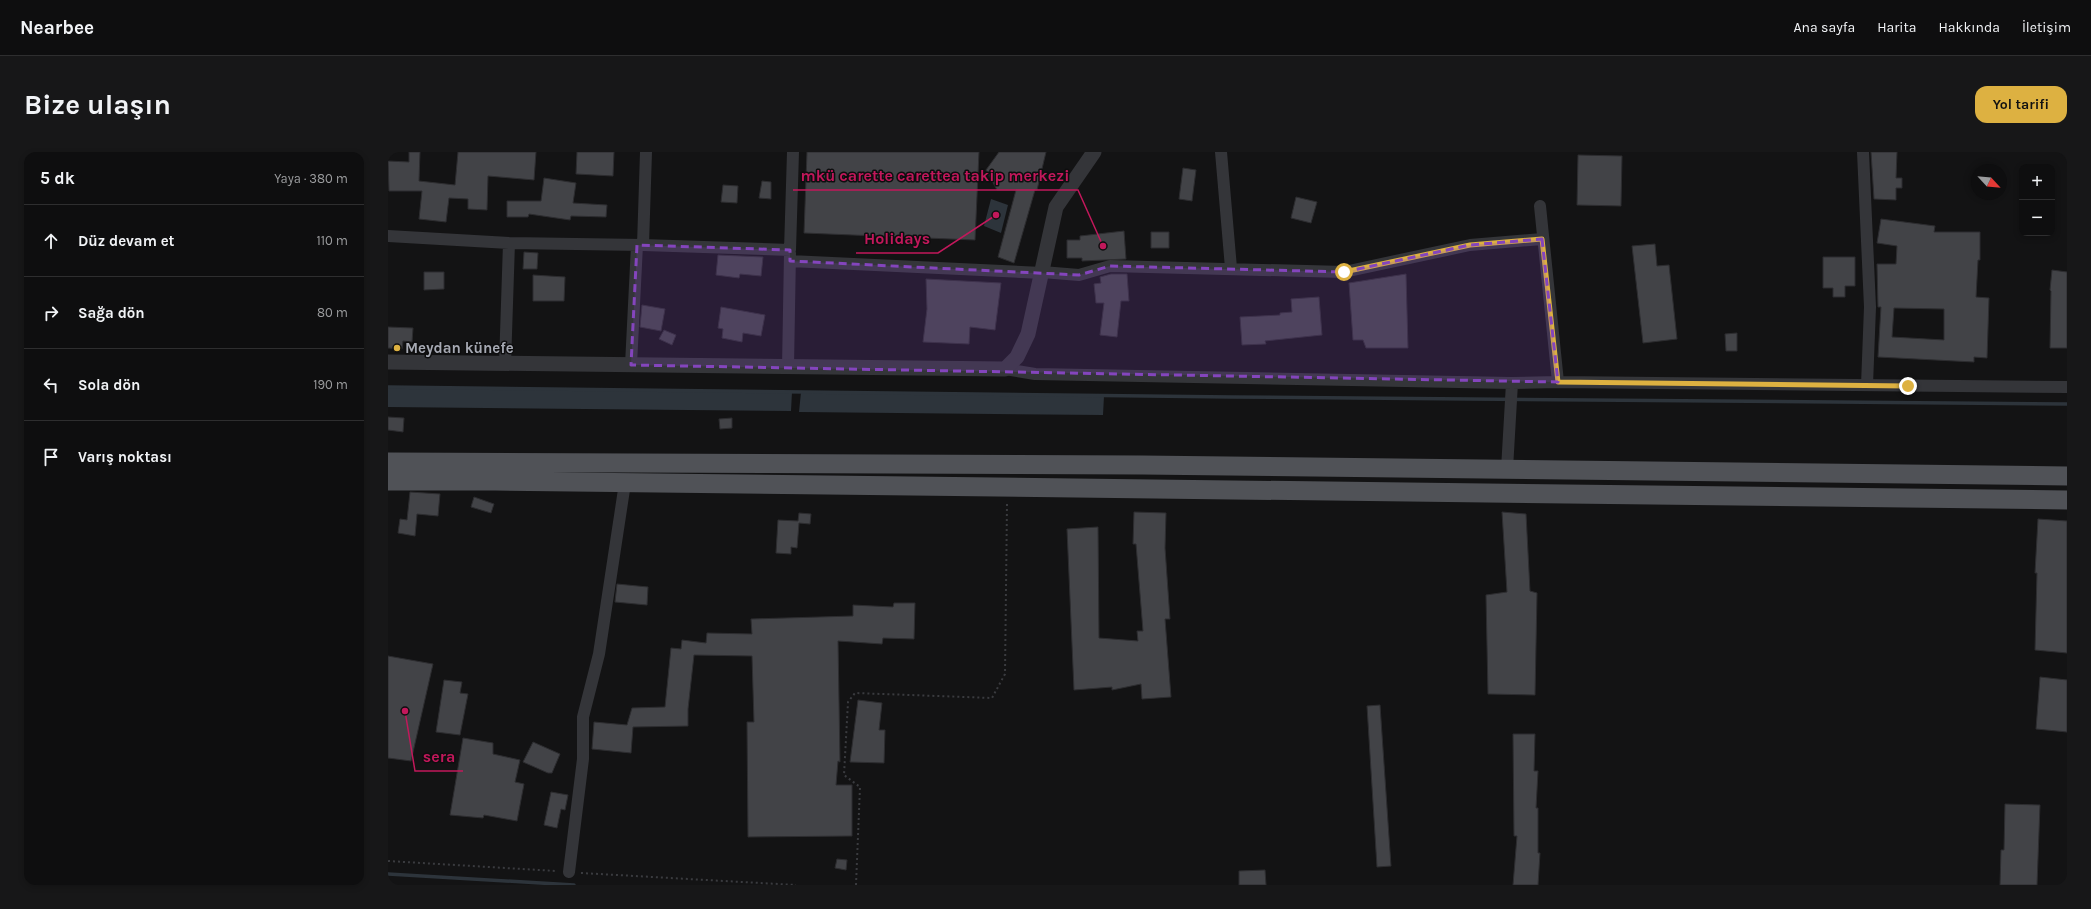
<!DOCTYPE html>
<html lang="tr">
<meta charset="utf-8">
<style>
body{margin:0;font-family:Karla,sans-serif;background:#171718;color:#f1f3f6}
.controls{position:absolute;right:12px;top:12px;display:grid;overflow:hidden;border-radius:8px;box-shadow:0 2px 6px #0003}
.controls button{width:36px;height:36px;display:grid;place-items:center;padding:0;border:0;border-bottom:1px solid #2e2e2f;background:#0e0e0f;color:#f1f3f6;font:20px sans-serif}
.compass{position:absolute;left:1583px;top:12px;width:36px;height:36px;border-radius:50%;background:#0e0e0f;box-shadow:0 2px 6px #0003;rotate:116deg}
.stop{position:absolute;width:12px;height:12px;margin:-9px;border:3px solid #ddb141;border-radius:50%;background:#fff}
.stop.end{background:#ddb141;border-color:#fff;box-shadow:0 1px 4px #0008}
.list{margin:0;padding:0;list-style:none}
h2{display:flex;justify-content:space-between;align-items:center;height:52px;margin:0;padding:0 16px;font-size:17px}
h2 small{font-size:13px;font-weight:400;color:#9b9c9e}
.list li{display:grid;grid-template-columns:26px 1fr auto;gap:12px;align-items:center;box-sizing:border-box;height:72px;padding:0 16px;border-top:1px solid #2e2e2f}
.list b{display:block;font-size:15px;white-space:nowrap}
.list em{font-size:13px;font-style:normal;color:#9b9c9e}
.icon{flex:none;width:22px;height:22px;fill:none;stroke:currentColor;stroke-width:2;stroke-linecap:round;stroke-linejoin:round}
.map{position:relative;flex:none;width:1679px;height:733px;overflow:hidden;border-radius:12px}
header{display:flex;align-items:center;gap:24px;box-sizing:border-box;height:56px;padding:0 20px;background:#0e0e0f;border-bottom:1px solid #2e2e2f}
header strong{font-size:19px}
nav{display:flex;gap:22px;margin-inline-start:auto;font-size:14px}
.intro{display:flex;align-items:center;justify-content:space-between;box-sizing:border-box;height:96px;padding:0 24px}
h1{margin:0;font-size:28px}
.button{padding:10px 18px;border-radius:12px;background:#ddb141;color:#111;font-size:14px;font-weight:700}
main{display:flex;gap:24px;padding:0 24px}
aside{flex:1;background:#0e0e0f;border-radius:12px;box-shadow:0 2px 6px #0003}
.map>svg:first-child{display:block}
</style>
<header>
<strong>Nearbee</strong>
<nav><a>Ana sayfa</a><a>Harita</a><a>Hakkında</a><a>İletişim</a></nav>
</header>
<div class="intro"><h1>Bize ulaşın</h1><a class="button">Yol tarifi</a></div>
<main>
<aside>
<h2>5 dk<small>Yaya · 380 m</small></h2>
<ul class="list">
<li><svg class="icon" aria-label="ahead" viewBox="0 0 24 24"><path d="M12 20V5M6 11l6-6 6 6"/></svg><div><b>Düz devam et</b></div><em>110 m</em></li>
<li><svg class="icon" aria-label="right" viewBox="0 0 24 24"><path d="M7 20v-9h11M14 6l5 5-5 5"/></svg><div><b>Sağa dön</b></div><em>80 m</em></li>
<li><svg class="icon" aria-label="left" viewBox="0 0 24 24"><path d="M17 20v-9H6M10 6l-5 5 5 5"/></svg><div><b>Sola dön</b></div><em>190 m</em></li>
<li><svg class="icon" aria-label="arrive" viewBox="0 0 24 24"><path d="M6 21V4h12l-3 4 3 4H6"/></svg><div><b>Varış noktası</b></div></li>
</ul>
</aside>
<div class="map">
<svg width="1679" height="733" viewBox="0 0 1679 733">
<rect width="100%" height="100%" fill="#131314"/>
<path fill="#2d343b" d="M 603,47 L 620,53 L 613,81 L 596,74 Z
M 0,236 L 404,240 L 403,259 L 0,255 Z
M 413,240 L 716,244 L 715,263 L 411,260 Z"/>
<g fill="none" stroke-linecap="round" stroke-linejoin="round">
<path stroke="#2d343b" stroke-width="3.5" d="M 0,235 L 844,245 L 1679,252
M 0,722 L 186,733"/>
</g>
<path fill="#424347" stroke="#2d2d30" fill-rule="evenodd" d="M 21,0 L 32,0 L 31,29 L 67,33 L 70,0 L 148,0 L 146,28 L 100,24 L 99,58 L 80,57 L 80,47 L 61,46 L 58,70 L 31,67 L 34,39 L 1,39 L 0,9 L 21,10 Z
M 189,0 L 226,0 L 225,24 L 188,22 Z
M 419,0 L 591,0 L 587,88 L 416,81 Z
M 611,0 L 658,0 L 649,38 L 647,38 L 626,111 L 610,105 L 628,38 L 609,38 L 598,18 Z
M 1483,0 L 1509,0 L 1508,26 L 1514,26 L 1514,36 L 1508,36 L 1508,48 L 1486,47 Z
M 1190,3 L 1234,4 L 1233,54 L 1189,53 Z
M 795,16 L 808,18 L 804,49 L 791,47 Z
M 156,26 L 188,31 L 185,51 L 219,53 L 218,65 L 183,64 L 182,68 L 141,62 L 140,65 L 119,65 L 119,49 L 153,49 Z
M 374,29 L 383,30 L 383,47 L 371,46 Z
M 335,33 L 350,34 L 349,51 L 333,50 Z
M 908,45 L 929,50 L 923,71 L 903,66 Z
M 1493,67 L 1547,74 L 1546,80 L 1592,80 L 1592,108 L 1590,108 L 1588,145 L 1601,146 L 1599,206 L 1586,205 L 1586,210 L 1490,205 L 1493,155 L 1490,155 L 1489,112 L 1508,112 L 1509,94 L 1489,91 ZM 1506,156 L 1556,157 L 1556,188 L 1504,185 Z
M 736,79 L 738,107 L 694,109 L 694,106 L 679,106 L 679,88 L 692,88 L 692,84 Z
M 763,80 L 781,80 L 781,96 L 763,96 Z
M 1267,92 L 1269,114 L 1281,113 L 1289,187 L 1255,191 L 1244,94 Z
M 136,100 L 150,101 L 149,117 L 135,117 Z
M 330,103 L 375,105 L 373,124 L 352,122 L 351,126 L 328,123 Z
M 1435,105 L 1467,105 L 1467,134 L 1457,134 L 1457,145 L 1445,145 L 1445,136 L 1435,136 Z
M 1664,118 L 1679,120 L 1679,196 L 1662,196 L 1663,139 L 1662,138 Z
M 36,120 L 56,120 L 56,137 L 36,138 Z
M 723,122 L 739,122 L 741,149 L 733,149 L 729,185 L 712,183 L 716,151 L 708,151 L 706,132 L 713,131 L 712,125 Z
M 1018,122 L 1020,196 L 978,196 L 975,188 L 965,188 L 961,131 Z
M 145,123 L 177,125 L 176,149 L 145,149 Z
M 538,127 L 613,131 L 607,178 L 582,175 L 581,192 L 535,190 L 539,157 Z
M 931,145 L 934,183 L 877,189 L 878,192 L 854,193 L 852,165 L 892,163 L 892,161 L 904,160 L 903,147 Z
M 254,153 L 277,157 L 273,179 L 252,175 Z
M 333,155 L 377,163 L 373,184 L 355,181 L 354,190 L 334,186 L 335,177 L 330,176 Z
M 0,175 L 25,176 L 24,190 L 15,189 L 14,197 L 0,196 Z
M 276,178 L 288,183 L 284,193 L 271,187 Z
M 1349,181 L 1349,199 L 1338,199 L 1337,182 Z
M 0,265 L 16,266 L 15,280 L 0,278 Z
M 344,266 L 344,276 L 332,277 L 331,267 Z
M 22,340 L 52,342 L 50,364 L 29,362 L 27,384 L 10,381 L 12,367 L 19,368 Z
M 86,345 L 106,352 L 103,361 L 83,355 Z
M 746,360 L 778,361 L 777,396 L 782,467 L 777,467 L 783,545 L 754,547 L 753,532 L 724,538 L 724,535 L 686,538 L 679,377 L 710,375 L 711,486 L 750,489 L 749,479 L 755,479 L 748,392 L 745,392 Z
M 1114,360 L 1138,362 L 1142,439 L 1149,441 L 1147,543 L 1100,542 L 1098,443 L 1119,440 Z
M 411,361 L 423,362 L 422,372 L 411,371 L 409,396 L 403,395 L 403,402 L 388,401 L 390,368 L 410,369 Z
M 1650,367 L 1679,369 L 1679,501 L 1647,498 L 1649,421 L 1647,421 Z
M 229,432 L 260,435 L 259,453 L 227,450 Z
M 506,451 L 527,451 L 526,487 L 495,486 L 494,492 L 450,489 L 452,610 L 450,609 L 448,633 L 464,633 L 464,684 L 360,685 L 359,570 L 366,570 L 364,504 L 306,503 L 300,557 L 300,574 L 245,575 L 243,601 L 204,597 L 206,570 L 239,573 L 244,556 L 277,555 L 283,496 L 293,497 L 294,488 L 318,491 L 319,481 L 364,482 L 363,467 L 465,464 L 465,453 L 505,455 Z
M 0,504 L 45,512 L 23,609 L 0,606 Z
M 1652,525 L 1679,528 L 1679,580 L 1648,577 Z
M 56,528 L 74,530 L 72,541 L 80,542 L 72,583 L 48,580 Z
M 470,548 L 494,551 L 491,578 L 497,578 L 496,611 L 462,610 Z
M 992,553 L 1003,714 L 989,715 L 979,554 Z
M 1125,582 L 1147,582 L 1146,619 L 1150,619 L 1148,656 L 1150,656 L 1150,701 L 1152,701 L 1150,733 L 1125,733 L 1129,684 L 1126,684 Z
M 75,586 L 105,591 L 105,602 L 132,608 L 127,630 L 136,632 L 129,669 L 96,663 L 95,666 L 62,663 Z
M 145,590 L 172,602 L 164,621 L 160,621 L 135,610 Z
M 163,640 L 180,643 L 177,658 L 173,657 L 169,676 L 156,673 Z
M 1617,652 L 1652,653 L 1649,733 L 1612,733 L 1613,698 L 1616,698 Z
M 449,707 L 459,708 L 458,718 L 447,716 Z
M 877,718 L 878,733 L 851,733 L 851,719 Z"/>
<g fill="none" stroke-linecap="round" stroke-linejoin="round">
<path stroke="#3a3b3f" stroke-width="2" stroke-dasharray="2 3" stroke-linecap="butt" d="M 0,709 L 168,719
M 193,721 L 408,733
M 468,733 L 472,635 L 456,623 L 460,550 L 467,541 L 604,546 L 617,522 L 619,351"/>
<path stroke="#343539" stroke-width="12" d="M 833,0 L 843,116
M 1475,0 L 1482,155 L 1479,233
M 1152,54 L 1170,230
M 0,84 L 121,91 L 255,93 L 258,0
M 255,93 L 402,98 L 405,0
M 402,109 L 654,121
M 654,120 L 691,123 L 722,114 L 956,120 L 1082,93 L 1154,87
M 117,212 L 121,91
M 243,213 L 249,93
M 400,215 L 402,101
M 617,217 L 647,222 L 1124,231 L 1170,230 L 1679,235
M 1119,317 L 1124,231
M 181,720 L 195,607 L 195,565 L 211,502 L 237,331"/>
<path stroke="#343539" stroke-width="15" d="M 0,210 L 617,217 L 629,205 L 640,182 L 668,55 L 706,0"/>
<path stroke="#505257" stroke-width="19" d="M 0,310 L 754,313 L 1679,324
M 0,329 L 107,329 L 1679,348"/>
</g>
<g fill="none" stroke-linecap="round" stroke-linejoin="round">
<path stroke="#ddb141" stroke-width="5" d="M 956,120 L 1082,93 L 1154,87 L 1170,230 L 1520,234"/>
</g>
<path fill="#8445bd" fill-opacity="0.2" stroke="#8445bd" stroke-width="3" stroke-dasharray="8 5" stroke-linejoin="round" d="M 1154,87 L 1170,230 L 243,213 L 249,93 L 402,98 L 402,109 L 691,123 L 722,114 L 956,120 L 1082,93 Z"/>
<circle fill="#ddb141" stroke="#0e0e0f" stroke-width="1.5" cx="9" cy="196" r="4"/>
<g text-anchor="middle" stroke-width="3" stroke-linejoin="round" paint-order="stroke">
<g font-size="15" font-weight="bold" fill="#a6a9b3" stroke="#0e0e0f" text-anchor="start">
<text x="17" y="201">Meydan künefe</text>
</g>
</g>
<path fill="none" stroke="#c2185b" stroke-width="1.5" d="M715 94L690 38H405M608 63L550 101H468M17 559L27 619H75"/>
<g fill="#c2185b" stroke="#0e0e0f" stroke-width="1.5">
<circle cx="715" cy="94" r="4"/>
<circle cx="608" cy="63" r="4"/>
<circle cx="17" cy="559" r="4"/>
</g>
<g font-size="16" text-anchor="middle" font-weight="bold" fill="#c2185b" stroke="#0e0e0f" stroke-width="3" stroke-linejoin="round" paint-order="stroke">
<text x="547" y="29">mkü carette carettea takip merkezi</text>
<text x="509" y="92">Holidays</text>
<text x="51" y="610">sera</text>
</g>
</svg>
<div class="controls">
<button>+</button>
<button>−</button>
</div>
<svg class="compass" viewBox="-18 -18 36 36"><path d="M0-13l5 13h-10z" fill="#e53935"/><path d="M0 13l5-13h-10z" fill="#9b9c9e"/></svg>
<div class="stop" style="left:956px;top:120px"></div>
<div class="stop end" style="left:1520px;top:234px"></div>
</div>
</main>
